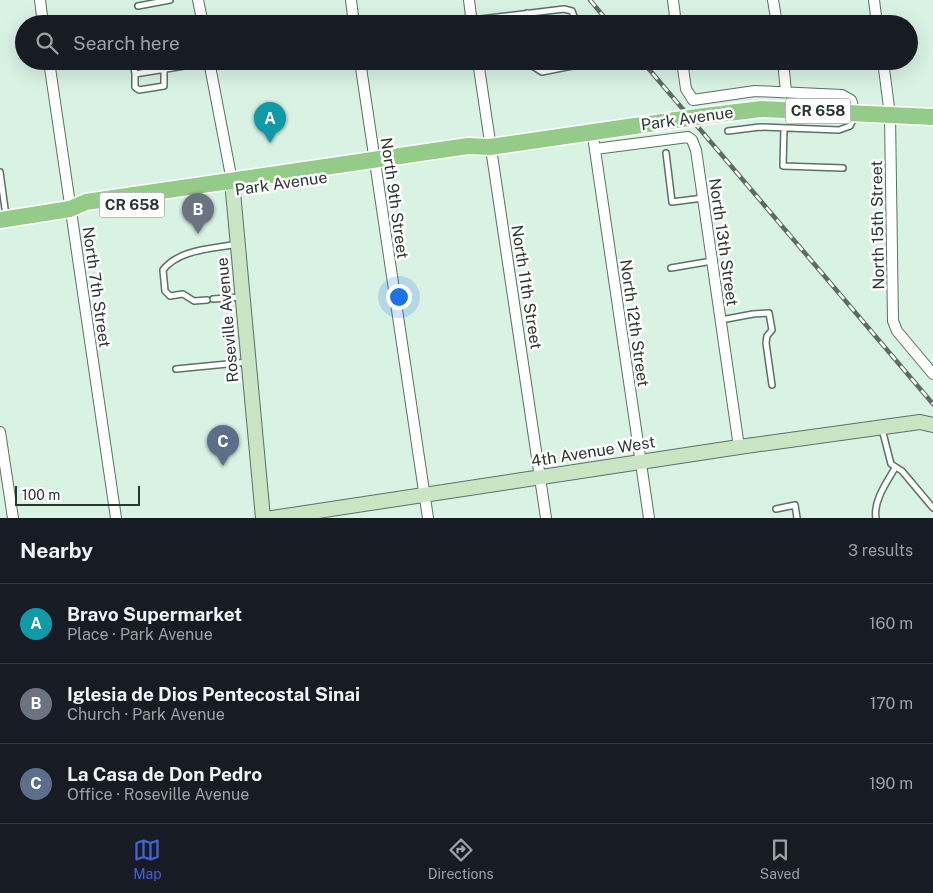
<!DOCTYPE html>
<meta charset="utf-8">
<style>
body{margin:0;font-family:"Public Sans",sans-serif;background:#20242c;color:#f1f3f6}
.scale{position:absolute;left:15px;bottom:12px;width:125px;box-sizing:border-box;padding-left:5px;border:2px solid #2c3630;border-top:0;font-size:14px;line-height:18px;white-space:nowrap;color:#2c3630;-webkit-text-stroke:4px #fff;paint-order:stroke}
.you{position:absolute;left:398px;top:296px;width:18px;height:18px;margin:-12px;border:4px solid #fff;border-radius:50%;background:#1a73e8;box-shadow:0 0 0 8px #1a73e833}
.badge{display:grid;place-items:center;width:32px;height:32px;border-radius:50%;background:#4262d4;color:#fff;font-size:16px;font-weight:700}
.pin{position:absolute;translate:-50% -41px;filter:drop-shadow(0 1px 2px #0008)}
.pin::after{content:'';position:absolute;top:26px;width:18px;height:15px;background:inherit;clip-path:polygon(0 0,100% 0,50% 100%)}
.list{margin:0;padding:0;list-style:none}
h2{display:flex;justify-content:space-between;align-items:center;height:65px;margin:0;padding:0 20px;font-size:21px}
h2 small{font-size:16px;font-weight:400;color:#9ea1a6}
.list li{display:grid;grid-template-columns:32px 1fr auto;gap:15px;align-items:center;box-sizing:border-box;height:80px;padding:0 20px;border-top:1px solid #363941}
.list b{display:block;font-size:19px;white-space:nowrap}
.list p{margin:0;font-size:16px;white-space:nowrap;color:#9ea1a6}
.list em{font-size:16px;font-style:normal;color:#9ea1a6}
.icon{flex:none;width:28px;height:28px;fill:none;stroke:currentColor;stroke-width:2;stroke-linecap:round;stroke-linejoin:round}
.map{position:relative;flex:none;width:933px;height:518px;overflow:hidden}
.search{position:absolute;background:#171b24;box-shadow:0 5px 20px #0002;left:15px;right:15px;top:15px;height:55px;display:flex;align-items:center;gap:12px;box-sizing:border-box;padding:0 18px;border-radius:28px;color:#9ea1a6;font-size:19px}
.sheet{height:305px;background:#171b24}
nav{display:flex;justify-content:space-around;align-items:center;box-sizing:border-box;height:70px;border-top:1px solid #363941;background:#171b24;font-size:14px;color:#9ea1a6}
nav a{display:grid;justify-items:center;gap:2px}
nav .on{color:#4262d4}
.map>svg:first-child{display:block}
</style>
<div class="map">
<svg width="933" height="518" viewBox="0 0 933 518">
<rect width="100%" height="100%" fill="#d8f2e4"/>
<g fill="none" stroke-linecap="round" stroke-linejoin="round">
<defs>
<path id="lane" d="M 138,6 L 170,0
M 527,13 L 528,24
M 472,20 L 564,9 L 572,11 L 577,24
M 280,24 L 286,23
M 133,61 L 135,74 L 209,62
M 534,61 L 534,67 L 542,72 L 582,64 L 583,61
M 135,74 L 135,87 L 139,90 L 164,86 L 164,70
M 784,128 L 783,166 L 843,168
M 728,131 L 760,127 L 839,130 L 850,126 L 855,116
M 666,153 L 672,202 L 703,198
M 0,172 L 6,216
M 671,268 L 712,261
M 213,299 L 242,297
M 207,300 L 194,301 L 183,294 L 170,296 L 165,291 L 163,270 C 179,249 213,249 237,244
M 721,320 L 753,314 L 769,313 L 772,330 L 767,336 L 766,343 L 772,385
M 176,369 L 248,362
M 882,429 L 891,464 L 902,471 L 933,508
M 776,509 L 795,505 L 797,518
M 876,518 C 873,501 887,482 895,468"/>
<path id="street" d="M 40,0 L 43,24
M 198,0 L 203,24
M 351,0 L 354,24
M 469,0 L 472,24
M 673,0 L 676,24
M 773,0 L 777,24
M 874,0 L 877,24
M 49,61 L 116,518
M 209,61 L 232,181
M 360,61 L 428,518
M 478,61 L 546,518
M 682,61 L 686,89 L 693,100 L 755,91 L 842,95 L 851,100 L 855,113
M 783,61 L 786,92
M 883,61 L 890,115 L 893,321 L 897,331 L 933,374
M 594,143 L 649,518
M 595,149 L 688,137 L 692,140 L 696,150 L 739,447
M 0,432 L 13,518"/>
<path id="secondary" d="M 232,181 L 263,518
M 272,518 L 739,447 L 920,422 L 933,425"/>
<path id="primary" d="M 704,116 L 761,109 L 933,117
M 0,220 L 70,209 L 86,202 L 468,146 L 490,147 L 676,120"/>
</defs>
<use href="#lane" stroke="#5b7266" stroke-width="8"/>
<use href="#street" stroke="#5b7266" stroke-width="12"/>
<use href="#secondary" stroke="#5b7266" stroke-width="16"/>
<use href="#primary" stroke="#fff" stroke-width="19"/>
<use href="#lane" stroke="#fff" stroke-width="5"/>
<use href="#street" stroke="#fff" stroke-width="10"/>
<use href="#secondary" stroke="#cae5c4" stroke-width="14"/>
<use href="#primary" stroke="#94cb89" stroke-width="16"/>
<defs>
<path id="rail" d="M 590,0 L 610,24
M 642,61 L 933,404"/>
</defs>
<use href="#rail" stroke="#5d6c63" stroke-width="4.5"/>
<use href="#rail" stroke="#fff" stroke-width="2.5" stroke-dasharray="8" stroke-linecap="butt"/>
<defs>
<path id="primary-bridge" d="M 676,120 L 704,116"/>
</defs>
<use href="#primary-bridge" stroke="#fff" stroke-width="19" stroke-linecap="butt"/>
<use href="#primary-bridge" stroke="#94cb89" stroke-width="16"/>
</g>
<g text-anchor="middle" stroke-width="5" stroke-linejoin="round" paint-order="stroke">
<g fill="#fff" stroke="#6b726e" stroke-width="1">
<rect x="785.5" y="98.5" width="65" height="25" rx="4"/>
<rect x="99.5" y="192.5" width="65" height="25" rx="4"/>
</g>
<g font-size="15" font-weight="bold" fill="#2c3630">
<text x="818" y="116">CR 658</text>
<text x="132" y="210">CR 658</text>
</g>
<g font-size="16" fill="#2c3630" stroke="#fff">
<text transform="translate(687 118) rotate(-8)" y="6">Park Avenue</text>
<text transform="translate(281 183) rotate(-8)" y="6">Park Avenue</text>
<text transform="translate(395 198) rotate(82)" y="6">North 9th Street</text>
<text transform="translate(877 225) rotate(-91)" y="6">North 15th Street</text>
<text transform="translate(724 242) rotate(82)" y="6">North 13th Street</text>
<text transform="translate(97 287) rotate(82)" y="6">North 7th Street</text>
<text transform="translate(527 287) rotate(81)" y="6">North 11th Street</text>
<text transform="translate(227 320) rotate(-95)" y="6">Roseville Avenue</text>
<text transform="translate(635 323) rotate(82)" y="6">North 12th Street</text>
<text transform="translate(593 451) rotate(-9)" y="6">4th Avenue West</text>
</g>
</g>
</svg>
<div class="scale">100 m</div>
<div class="you"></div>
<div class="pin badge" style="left:270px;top:143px;background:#0f9aa8">A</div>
<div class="pin badge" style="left:198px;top:234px;background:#6b7280">B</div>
<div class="pin badge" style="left:223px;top:466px;background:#5c6f8a">C</div>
<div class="search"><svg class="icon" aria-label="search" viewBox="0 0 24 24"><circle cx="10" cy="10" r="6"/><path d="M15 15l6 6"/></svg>Search here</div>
</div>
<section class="sheet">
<h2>Nearby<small>3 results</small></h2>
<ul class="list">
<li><span class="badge" style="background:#0f9aa8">A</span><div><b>Bravo Supermarket</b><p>Place · Park Avenue</p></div><em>160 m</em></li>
<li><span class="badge" style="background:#6b7280">B</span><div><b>Iglesia de Dios Pentecostal Sinai</b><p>Church · Park Avenue</p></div><em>170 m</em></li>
<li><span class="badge" style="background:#5c6f8a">C</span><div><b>La Casa de Don Pedro</b><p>Office · Roseville Avenue</p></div><em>190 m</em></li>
</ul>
</section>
<nav>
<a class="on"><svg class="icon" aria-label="map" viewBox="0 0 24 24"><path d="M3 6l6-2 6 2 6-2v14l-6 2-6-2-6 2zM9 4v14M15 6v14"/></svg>Map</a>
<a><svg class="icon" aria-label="directions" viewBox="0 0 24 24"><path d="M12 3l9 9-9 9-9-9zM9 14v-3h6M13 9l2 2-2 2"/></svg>Directions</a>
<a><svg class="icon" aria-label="saved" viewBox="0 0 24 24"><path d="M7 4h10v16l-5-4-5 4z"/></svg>Saved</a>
</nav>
